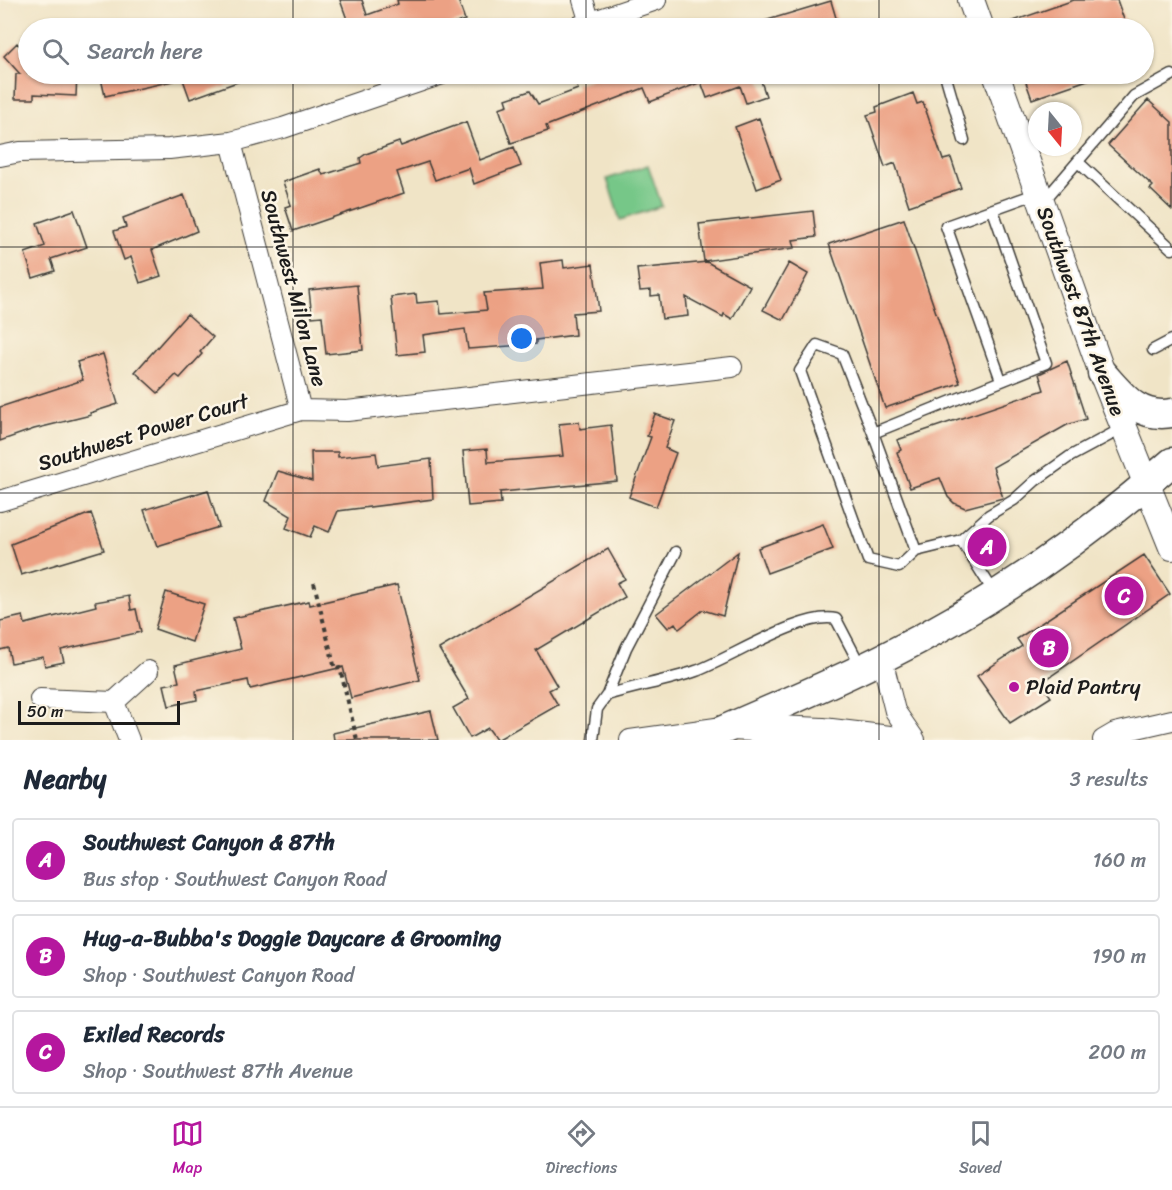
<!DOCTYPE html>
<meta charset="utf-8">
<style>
body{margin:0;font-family:Sriracha,sans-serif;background:#f6f6f7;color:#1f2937}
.compass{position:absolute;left:1028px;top:102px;width:54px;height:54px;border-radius:50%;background:#fff;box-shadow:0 2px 4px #0004;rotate:162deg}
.scale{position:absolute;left:18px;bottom:15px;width:162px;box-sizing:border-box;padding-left:6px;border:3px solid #1c1c1c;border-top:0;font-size:16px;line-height:21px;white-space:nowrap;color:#1c1c1c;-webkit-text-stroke:4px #fcf5e5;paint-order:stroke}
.you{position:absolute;left:522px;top:339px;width:21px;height:21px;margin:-15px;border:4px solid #fff;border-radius:50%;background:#1a73e8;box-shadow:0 0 0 9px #1a73e833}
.badge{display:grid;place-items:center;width:39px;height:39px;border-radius:50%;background:#b5179e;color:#fff;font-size:20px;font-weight:700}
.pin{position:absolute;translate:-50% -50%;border:3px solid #fff;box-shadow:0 2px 6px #0006}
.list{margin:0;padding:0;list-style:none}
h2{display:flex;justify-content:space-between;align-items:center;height:78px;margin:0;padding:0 24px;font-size:26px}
h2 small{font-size:20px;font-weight:400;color:#747a83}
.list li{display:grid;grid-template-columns:39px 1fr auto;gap:18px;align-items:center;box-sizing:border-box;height:84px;margin:0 12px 12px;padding:0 12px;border:2px solid #e0e1e3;border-radius:6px}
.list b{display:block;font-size:22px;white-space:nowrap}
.list p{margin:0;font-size:20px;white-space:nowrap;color:#747a83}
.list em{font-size:20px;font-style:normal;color:#747a83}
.icon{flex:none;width:33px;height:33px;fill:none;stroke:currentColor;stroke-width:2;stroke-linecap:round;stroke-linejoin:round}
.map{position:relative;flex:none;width:1172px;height:740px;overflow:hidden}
.search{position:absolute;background:#fff;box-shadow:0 2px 4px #0004;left:18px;right:18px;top:18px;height:66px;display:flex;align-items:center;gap:15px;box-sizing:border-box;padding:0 21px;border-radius:33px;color:#747a83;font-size:22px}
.sheet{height:366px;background:#fff}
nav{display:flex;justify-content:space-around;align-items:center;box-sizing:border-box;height:84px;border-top:2px solid #e0e1e3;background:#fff;font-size:16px;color:#747a83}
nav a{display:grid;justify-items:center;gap:3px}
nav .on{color:#b5179e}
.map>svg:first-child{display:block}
</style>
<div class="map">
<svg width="1172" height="740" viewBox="0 0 1172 740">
<rect width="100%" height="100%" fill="#fcf5e5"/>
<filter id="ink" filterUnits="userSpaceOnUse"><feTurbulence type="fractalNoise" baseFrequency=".0167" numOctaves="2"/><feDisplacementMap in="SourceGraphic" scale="12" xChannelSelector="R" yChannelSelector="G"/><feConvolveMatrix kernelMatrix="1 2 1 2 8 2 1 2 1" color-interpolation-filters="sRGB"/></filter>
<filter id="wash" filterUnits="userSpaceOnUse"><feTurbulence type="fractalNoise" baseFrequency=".008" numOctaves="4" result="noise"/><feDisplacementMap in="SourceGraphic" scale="24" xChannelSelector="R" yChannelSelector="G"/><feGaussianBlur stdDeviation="1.35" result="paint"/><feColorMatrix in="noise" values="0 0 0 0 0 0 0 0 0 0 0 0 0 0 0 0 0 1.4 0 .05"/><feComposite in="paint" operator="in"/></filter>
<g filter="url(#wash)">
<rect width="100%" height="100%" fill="#f0e4c6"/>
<path fill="#76c788" stroke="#497252" stroke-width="1.5" d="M 648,165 L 662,206 L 620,220 L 607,179 Z"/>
<g id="blocks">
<path fill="#eca184" d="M 340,0 L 362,0 L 367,15 L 398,4 L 397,0 L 458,0 L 465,20 L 441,28 L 337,28 L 348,22 Z
M 1074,0 L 1117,0 L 1127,28 L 1000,28 L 999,26 Z
M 831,1 L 839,28 L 755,28 L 754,24 Z
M 17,43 L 28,55 L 28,74 L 77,74 L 76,96 L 34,94 L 34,99 L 15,99 L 16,74 L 20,74 L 4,56 Z
M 100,74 L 172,74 L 173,81 L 105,96 Z
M 181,74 L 254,74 L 254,76 L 190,99 Z
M 589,74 L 768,74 L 768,75 L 760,78 L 766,96 L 746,103 L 740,86 L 707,98 L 701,82 L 650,102 L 644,88 L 546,126 L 548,131 L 511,143 L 499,108 L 508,105 L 506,99 L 530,91 L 538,104 L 578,89 L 576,84 L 591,79 Z
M 1023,74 L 1098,74 L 1099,76 L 1032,99 Z
M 913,93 L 917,104 L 923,102 L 943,160 L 951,158 L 961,188 L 909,206 L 895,163 L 885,167 L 867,115 L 877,112 L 876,107 Z
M 1148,100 L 1172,122 L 1172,210 L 1150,189 L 1153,186 L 1108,145 Z
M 759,118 L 781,180 L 757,189 L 735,127 Z
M 466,122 L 480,160 L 514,147 L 521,166 L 474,184 L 469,168 L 435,180 L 428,162 L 397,172 L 404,193 L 293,231 L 285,207 L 291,205 L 283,182 L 320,169 L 323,175 L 361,163 L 360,158 L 366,154 L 399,142 L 401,146 Z
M 184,195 L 197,231 L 152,250 L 161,276 L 140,283 L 131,257 L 124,260 L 114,231 L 126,227 L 123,218 Z
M 74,210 L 87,247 L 51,259 L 55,271 L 33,278 L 25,253 L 45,246 L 37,223 Z
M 813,211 L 816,237 L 793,240 L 795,248 L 704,261 L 699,224 Z
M 904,219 L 960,383 L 885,408 L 829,244 Z
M 563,260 L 564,268 L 593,264 L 599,311 L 573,313 L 575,335 L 536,340 L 536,344 L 468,349 L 465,329 L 423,335 L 425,352 L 397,355 L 391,297 L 416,294 L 417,303 L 439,301 L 441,314 L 487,310 L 484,293 L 543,289 L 540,263 Z
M 707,262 L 750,286 L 732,319 L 724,314 L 723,317 L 686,297 L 688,316 L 662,319 L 659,295 L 651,296 L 651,290 L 640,291 L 637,269 Z
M 789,263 L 808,274 L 783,320 L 763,310 Z
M 357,285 L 363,350 L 326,354 L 322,316 L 312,317 L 309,290 Z
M 187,314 L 213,337 L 200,352 L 202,354 L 180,378 L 176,375 L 158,393 L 135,372 Z
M 103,354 L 118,404 L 90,413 L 91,415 L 34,429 L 0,441 L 0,407 L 83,380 L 77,362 Z
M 1067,361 L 1086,419 L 1067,425 L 993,467 L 1003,498 L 965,508 L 954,503 L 948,497 L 940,478 L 910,488 L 897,452 L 901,450 L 897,440 L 1044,390 L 1039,374 Z
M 655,414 L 675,421 L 665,448 L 676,453 L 656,507 L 629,497 L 651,437 L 647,436 Z
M 579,422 L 580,429 L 611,425 L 617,481 L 500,492 L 501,503 L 468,506 L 463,451 L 487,449 L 488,462 L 563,456 L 559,424 Z
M 311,452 L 338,452 L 338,457 L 376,453 L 378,466 L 431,459 L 433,499 L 338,511 L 329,532 L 315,526 L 310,537 L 286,528 L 291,516 L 266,501 L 278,471 L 312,481 Z
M 208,490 L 219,527 L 157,546 L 144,510 Z
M 91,513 L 104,550 L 21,575 L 11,544 Z
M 823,524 L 833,549 L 767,573 L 758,548 Z
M 608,549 L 625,579 L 617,583 L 625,597 L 536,650 L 557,686 L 549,690 L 558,705 L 497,740 L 488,728 L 470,738 L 453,708 L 469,699 L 439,649 Z
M 738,552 L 723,616 L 703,610 L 679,629 L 675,623 L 668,628 L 656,614 Z
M 1144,555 L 1170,594 L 1041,683 L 1051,697 L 1010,723 L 977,676 L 1022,646 L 1017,639 Z
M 397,585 L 420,680 L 351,698 L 343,667 L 250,689 L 248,680 L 196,691 L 197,700 L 169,706 L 164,685 L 179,682 L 175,665 L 241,649 L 233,618 L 309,601 L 310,605 Z
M 166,592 L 204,604 L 192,642 L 155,629 Z
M 129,596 L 131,610 L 136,609 L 141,632 L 61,650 L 64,662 L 45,666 L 43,657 L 11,663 L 8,648 L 0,650 L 0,621 L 23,616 L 25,624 L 96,606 L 95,602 Z
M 431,711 L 438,740 L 334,740 L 333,733 Z"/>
</g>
</g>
<g filter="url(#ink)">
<use href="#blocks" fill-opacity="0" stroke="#3c3a36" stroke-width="1.5"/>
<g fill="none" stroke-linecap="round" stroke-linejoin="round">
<defs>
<path id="service" d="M 945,74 L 964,140
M 1078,162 L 1172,249
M 1043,202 L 1134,96 L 1172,75
M 1153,350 L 1172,340
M 1001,380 L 946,226 L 1038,193
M 873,433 L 842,354 L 817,345 L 800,371 L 868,560 L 899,567 L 916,551 L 961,540 L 995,594
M 961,540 L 989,515 L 1014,500 L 1035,481 L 1069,457 L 1123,428
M 916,551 L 873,433 L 1046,363 L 993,210
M 607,695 C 636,686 667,681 696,671 C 730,659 803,611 836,619 L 861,667
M 593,740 L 597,709 L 607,695 L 626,648 L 676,552"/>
<path id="minor" d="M 583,0 L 590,23
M 574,28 L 656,0
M 231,142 L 301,410 L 347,411 L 732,367
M 0,156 L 20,152 L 169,149 L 231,142 L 283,128 L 442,74
M 0,501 L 301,410
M 882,659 L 895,711 L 915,740
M 40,699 L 114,702 L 148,671
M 114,702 L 129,740
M 630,740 L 716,728
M 1103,740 L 1115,733 L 1172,720"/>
<path id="tertiary" d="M 971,0 L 981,28
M 996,74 L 1102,373 L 1172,547
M 730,727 L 823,731 L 898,740"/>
<path id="secondary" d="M 1102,373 C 1122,395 1138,419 1172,413
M 701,740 C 762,712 824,688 883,658 C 988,606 1084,539 1172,462"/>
</defs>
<use href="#service" stroke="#3c3a36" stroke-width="13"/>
<use href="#minor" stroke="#3c3a36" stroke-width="22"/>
<use href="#tertiary" stroke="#3c3a36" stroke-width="28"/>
<use href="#secondary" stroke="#3c3a36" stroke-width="31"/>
<path stroke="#3c3a36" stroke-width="4" stroke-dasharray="4.5 4.5" stroke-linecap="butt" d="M 987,547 L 998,564
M 314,583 L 335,669 L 340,668 L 357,740"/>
<use href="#service" stroke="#fff" stroke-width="10"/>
<use href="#minor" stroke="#fff" stroke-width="20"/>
<use href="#tertiary" stroke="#fff" stroke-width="26"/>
<use href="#secondary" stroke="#fff" stroke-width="28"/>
</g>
</g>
<path fill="none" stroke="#1c1c1c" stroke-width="1.5" stroke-opacity="0.55" d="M 293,0 L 293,28M 586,0 L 586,28M 879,0 L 879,28M 293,74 L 293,740M 586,74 L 586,740M 879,74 L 879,740M 0,247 L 1172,247M 0,493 L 1172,493"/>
<circle fill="#b5179e" stroke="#fcf5e5" stroke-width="2" cx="1014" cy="687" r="6"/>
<g text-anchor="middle" stroke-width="5" stroke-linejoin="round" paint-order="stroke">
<g font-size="21" fill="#1c1c1c" stroke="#fcf5e5">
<text transform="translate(294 288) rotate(75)" y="7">Southwest Milon Lane</text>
<text transform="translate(1081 311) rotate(70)" y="7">Southwest 87th Avenue</text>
<text transform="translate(143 432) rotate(-17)" y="7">Southwest Power Court</text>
</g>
<g font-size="21" fill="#1c1c1c" stroke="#fcf5e5" text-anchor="start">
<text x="1026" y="694">Plaid Pantry</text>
</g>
</g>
</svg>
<svg class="compass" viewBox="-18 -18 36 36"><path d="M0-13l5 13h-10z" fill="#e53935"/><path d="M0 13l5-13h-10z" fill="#747a83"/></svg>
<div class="scale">50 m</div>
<div class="you"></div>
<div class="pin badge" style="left:987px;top:547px">A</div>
<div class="pin badge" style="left:1049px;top:648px">B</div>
<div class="pin badge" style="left:1124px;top:596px">C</div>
<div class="search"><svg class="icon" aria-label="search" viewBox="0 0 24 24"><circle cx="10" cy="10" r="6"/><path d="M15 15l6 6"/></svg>Search here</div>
</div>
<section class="sheet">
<h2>Nearby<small>3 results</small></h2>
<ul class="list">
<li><span class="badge">A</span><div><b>Southwest Canyon &amp; 87th</b><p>Bus stop · Southwest Canyon Road</p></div><em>160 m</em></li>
<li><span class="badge">B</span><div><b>Hug-a-Bubba's Doggie Daycare &amp; Grooming</b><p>Shop · Southwest Canyon Road</p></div><em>190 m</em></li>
<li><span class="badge">C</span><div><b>Exiled Records</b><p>Shop · Southwest 87th Avenue</p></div><em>200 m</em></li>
</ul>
</section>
<nav>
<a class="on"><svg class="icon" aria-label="map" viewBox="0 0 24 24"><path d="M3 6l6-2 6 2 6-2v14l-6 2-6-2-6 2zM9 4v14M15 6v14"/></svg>Map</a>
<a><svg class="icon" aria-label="directions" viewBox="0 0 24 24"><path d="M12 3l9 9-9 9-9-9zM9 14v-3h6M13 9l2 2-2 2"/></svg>Directions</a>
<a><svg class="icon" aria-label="saved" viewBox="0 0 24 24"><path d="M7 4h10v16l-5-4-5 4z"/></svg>Saved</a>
</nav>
